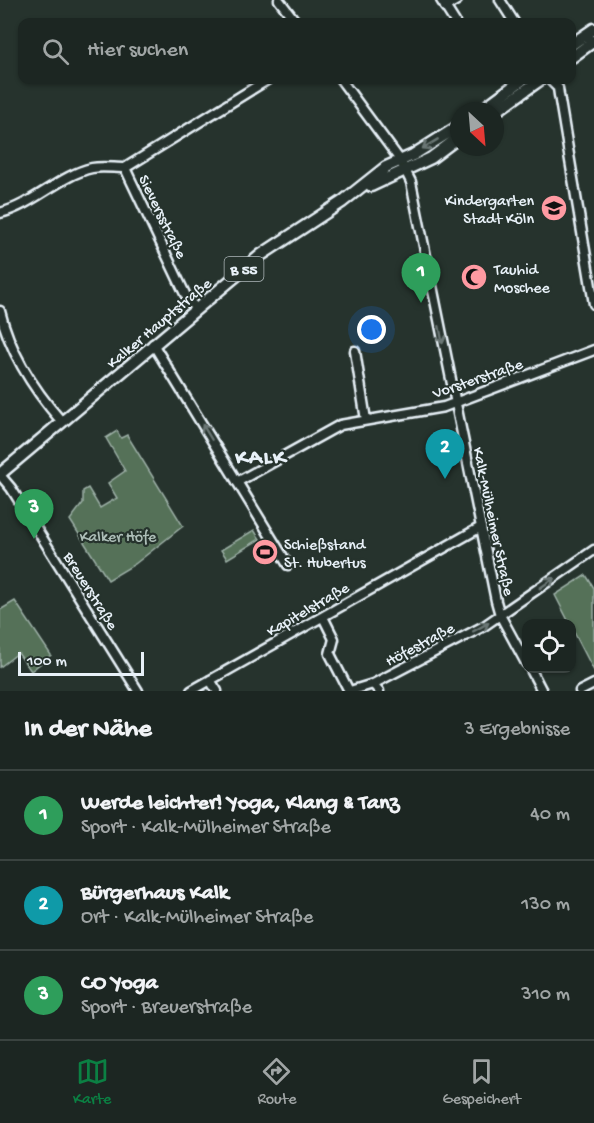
<!DOCTYPE html>
<html lang="de">
<meta charset="utf-8">
<style>
body{margin:0;font-family:"Gochi Hand",sans-serif;background:#29322f;color:#f1f3f6}
.controls{position:absolute;right:18px;bottom:18px;display:grid;overflow:hidden;border-radius:12px;box-shadow:0 2px 4px #0004}
.controls button{width:54px;height:54px;display:grid;place-items:center;padding:0;border:0;border-bottom:2px solid #3a4340;background:#1c2622;color:#f1f3f6;font:30px sans-serif}
.compass{position:absolute;left:450px;top:102px;width:54px;height:54px;border-radius:50%;background:#1c2622;box-shadow:0 2px 4px #0004;rotate:154deg}
.scale{position:absolute;left:18px;bottom:15px;width:126px;box-sizing:border-box;padding-left:6px;border:3px solid #e8f1f8;border-top:0;font-size:16px;line-height:21px;white-space:nowrap;color:#e8f1f8;-webkit-text-stroke:4px #26332d;paint-order:stroke}
.you{position:absolute;left:372px;top:330px;width:21px;height:21px;margin:-15px;border:4px solid #fff;border-radius:50%;background:#1a73e8;box-shadow:0 0 0 9px #1a73e833}
.badge{display:grid;place-items:center;width:39px;height:39px;border-radius:50%;background:#0b8043;color:#fff;font-size:20px;font-weight:700}
.pin{position:absolute;translate:-50% -50px;filter:drop-shadow(0 2px 3px #0008)}
.pin::after{content:'';position:absolute;top:32px;width:21px;height:18px;background:inherit;clip-path:polygon(0 0,100% 0,50% 100%)}
.list{margin:0;padding:0;list-style:none}
h2{display:flex;justify-content:space-between;align-items:center;height:78px;margin:0;padding:0 24px;font-size:26px}
h2 small{font-size:20px;font-weight:400;color:#a0a5a5}
.list li{display:grid;grid-template-columns:39px 1fr auto;gap:18px;align-items:center;box-sizing:border-box;height:90px;padding:0 24px;border-top:2px solid #3a4340}
.list b{display:block;font-size:22px;white-space:nowrap}
.list p{margin:0;font-size:20px;white-space:nowrap;color:#a0a5a5}
.list em{font-size:20px;font-style:normal;color:#a0a5a5}
.icon{flex:none;width:33px;height:33px;fill:none;stroke:currentColor;stroke-width:2;stroke-linecap:round;stroke-linejoin:round}
.map{position:relative;flex:none;width:594px;height:691px;overflow:hidden}
.search{position:absolute;background:#1c2622;box-shadow:0 2px 4px #0004;left:18px;right:18px;top:18px;height:66px;display:flex;align-items:center;gap:15px;box-sizing:border-box;padding:0 21px;border-radius:12px;color:#a0a5a5;font-size:22px}
.sheet{height:348px;background:#1c2622}
nav{display:flex;justify-content:space-around;align-items:center;box-sizing:border-box;height:84px;border-top:2px solid #3a4340;background:#1c2622;font-size:16px;color:#a0a5a5}
nav a{display:grid;justify-items:center;gap:3px}
nav .on{color:#0b8043}
.map>svg:first-child{display:block}
</style>
<div class="map">
<svg width="594" height="691" viewBox="0 0 594 691">
<rect width="100%" height="100%" fill="#26332d"/>
<filter id="ink" filterUnits="userSpaceOnUse"><feTurbulence type="fractalNoise" baseFrequency=".0167" numOctaves="2"/><feDisplacementMap in="SourceGraphic" scale="12" xChannelSelector="R" yChannelSelector="G"/><feConvolveMatrix kernelMatrix="1 2 1 2 8 2 1 2 1" color-interpolation-filters="sRGB"/></filter>
<g filter="url(#ink)">
<path fill="#557158" stroke="#9eb1a8" stroke-width="1.5" d="M 117,431 L 121,438 L 127,435 L 183,526 L 135,564 L 108,580 L 70,520 L 83,503 L 83,491 L 88,488 L 100,508 L 117,498 L 108,483 L 125,471 L 106,438 Z
M 254,530 L 260,539 L 227,559 L 221,550 Z
M 586,575 L 594,588 L 594,671 L 555,595 Z
M 15,601 L 51,655 L 31,671 L 18,653 L 0,667 L 0,610 Z"/>
<g fill="none" stroke-linecap="round" stroke-linejoin="round">
<defs>
<path id="minor" d="M 279,0 L 296,22
M 441,0 L 455,22
M 500,0 L 514,22
M 445,7 L 457,0
M 341,80 L 400,160 L 411,182 L 496,601 L 500,615 L 526,663
M 550,80 L 558,88 L 559,95 L 594,304
M 125,168 L 186,296 L 195,308
M 0,213 C 33,205 60,175 92,168 C 102,166 114,168 125,168 L 267,80
M 0,311 C 10,353 34,390 62,422
M 153,344 L 288,565
M 355,351 L 366,420
M 0,475 L 11,488 L 138,691
M 237,482 L 340,425 L 444,407 L 594,350
M 323,617 L 334,639 L 330,654 L 349,691
M 530,668 L 542,691
M 210,680 L 217,691
M 373,684 L 379,691
M 191,691 L 481,527
M 350,691 L 373,684 L 484,626 L 594,550
M 580,691 L 594,684"/>
<path id="major" d="M 572,44 L 594,29
M 572,57 L 594,41
M 480,111 L 522,80
M 495,112 L 540,80
M 371,186 L 431,158 L 459,137
M 0,474 L 261,255 L 342,202 L 386,167 L 413,155 L 459,126"/>
</defs>
<use href="#minor" stroke="#e8f1f8" stroke-width="13"/>
<use href="#major" stroke="#e8f1f8" stroke-width="15"/>
<use href="#minor" stroke="#26332d" stroke-width="8"/>
<use href="#major" stroke="#26332d" stroke-width="10"/>
</g>
<defs><path id="oneway-shaft" d="M-6 0H5M1.5-3L5.5 0L1.5 3" fill="none" stroke-width="1.6" stroke-linecap="round" stroke-linejoin="round" transform="scale(1.5)"/></defs>
<g stroke="#6a7674">
<use href="#oneway-shaft" transform="translate(430 144) rotate(149)"/>
<use href="#oneway-shaft" transform="translate(441 335) rotate(79)"/>
<use href="#oneway-shaft" transform="translate(207 432) rotate(-121)"/>
<use href="#oneway-shaft" transform="translate(547 583) rotate(-35)"/>
<use href="#oneway-shaft" transform="translate(481 627) rotate(-29)"/>
</g>
</g>
<defs>
<symbol id="school-disc" viewBox="-11 -11 22 22"><circle r="9.5" fill="#ff9aa2" stroke="#26332d"/><path d="M0-5L7-2L0 1L-7-2ZM-4 1L0 2.5L4 1V4Q0 6-4 4Z" fill="#111"/></symbol>
<symbol id="mosque-disc" viewBox="-11 -11 22 22"><circle r="9.5" fill="#ff9aa2" stroke="#26332d"/><path d="M3.5-4.9A6 6 0 1 0 3.5 4.9A5 5 0 1 1 3.5-4.9Z" fill="#111"/></symbol>
<symbol id="stadium-disc" viewBox="-11 -11 22 22"><circle r="9.5" fill="#ff9aa2" stroke="#26332d"/><path d="M0-5a6.5 5 0 1 0 0 10a6.5 5 0 1 0 0-10ZM-3.5-1.8h7v3.6h-7Z" fill="#111"/></symbol>
</defs>
<g fill-rule="evenodd">
<use href="#school-disc" x="539" y="193" width="30" height="30"/>
<use href="#mosque-disc" x="459" y="262" width="30" height="30"/>
<use href="#stadium-disc" x="250" y="537" width="30" height="30"/>
</g>
<g text-anchor="middle" stroke-width="4.5" stroke-linejoin="round" paint-order="stroke">
<rect fill="#26332d" stroke="#aeb8bb" stroke-width="1.5" x="224.5" y="257" width="39" height="24" rx="4.5"/>
<g font-size="15" font-weight="bold" fill="#e8f1f8">
<text x="244" y="274">B 55</text>
</g>
<g font-size="16" fill="#e8f1f8" stroke="#26332d" text-anchor="start">
<text x="534" y="205" text-anchor="end">Kindergarten<tspan x="534" dy="18">Stadt Köln</tspan></text>
<text x="494" y="274">Tauhid<tspan x="494" dy="18">Moschee</tspan></text>
<text x="284" y="549">Schießstand<tspan x="284" dy="18">St. Hubertus</tspan></text>
</g>
<g font-size="16" fill="#e8f1f8" stroke="#26332d">
<text transform="translate(164 216) rotate(64)" y="6">Sieversstraße</text>
<text transform="translate(158 322) rotate(-40)" y="6">Kalker Hauptstraße</text>
<text transform="translate(477 377) rotate(-19)" y="6">Vorsterstraße</text>
<text transform="translate(495 521) rotate(78)" y="6">Kalk-Mülheimer Straße</text>
<text transform="translate(92 590) rotate(58)" y="6">Breuerstraße</text>
<text transform="translate(307 608) rotate(-30)" y="6">Kapitelstraße</text>
<text transform="translate(419 643) rotate(-28)" y="6">Höfestraße</text>
</g>
<g font-size="16" fill="#adbeb8" stroke="#26332d">
<text x="118" y="541">Kalker Höfe</text>
</g>
<g font-size="22" font-weight="bold" letter-spacing="1.5" fill="#e8f1f8" stroke="#26332d">
<text x="261" y="463">KALK</text>
</g>
</g>
</svg>
<div class="controls">
<button><svg class="icon" aria-label="locate" viewBox="0 0 24 24"><circle cx="12" cy="12" r="6"/><path d="M12 2v4M12 18v4M2 12h4M18 12h4"/></svg></button>
</div>
<svg class="compass" viewBox="-18 -18 36 36"><path d="M0-13l5 13h-10z" fill="#e53935"/><path d="M0 13l5-13h-10z" fill="#a0a5a5"/></svg>
<div class="scale">100 m</div>
<div class="you"></div>
<div class="pin badge" style="left:421px;top:303px;background:#2e9e5b">1</div>
<div class="pin badge" style="left:445px;top:479px;background:#0f9aa8">2</div>
<div class="pin badge" style="left:34px;top:539px;background:#2e9e5b">3</div>
<div class="search"><svg class="icon" aria-label="search" viewBox="0 0 24 24"><circle cx="10" cy="10" r="6"/><path d="M15 15l6 6"/></svg>Hier suchen</div>
</div>
<section class="sheet">
<h2>In der Nähe<small>3 Ergebnisse</small></h2>
<ul class="list">
<li><span class="badge" style="background:#2e9e5b">1</span><div><b>Werde leichter! Yoga, Klang &amp; Tanz</b><p>Sport · Kalk-Mülheimer Straße</p></div><em>40 m</em></li>
<li><span class="badge" style="background:#0f9aa8">2</span><div><b>Bürgerhaus Kalk</b><p>Ort · Kalk-Mülheimer Straße</p></div><em>130 m</em></li>
<li><span class="badge" style="background:#2e9e5b">3</span><div><b>CO Yoga</b><p>Sport · Breuerstraße</p></div><em>310 m</em></li>
</ul>
</section>
<nav>
<a class="on"><svg class="icon" aria-label="map" viewBox="0 0 24 24"><path d="M3 6l6-2 6 2 6-2v14l-6 2-6-2-6 2zM9 4v14M15 6v14"/></svg>Karte</a>
<a><svg class="icon" aria-label="directions" viewBox="0 0 24 24"><path d="M12 3l9 9-9 9-9-9zM9 14v-3h6M13 9l2 2-2 2"/></svg>Route</a>
<a><svg class="icon" aria-label="saved" viewBox="0 0 24 24"><path d="M7 4h10v16l-5-4-5 4z"/></svg>Gespeichert</a>
</nav>
